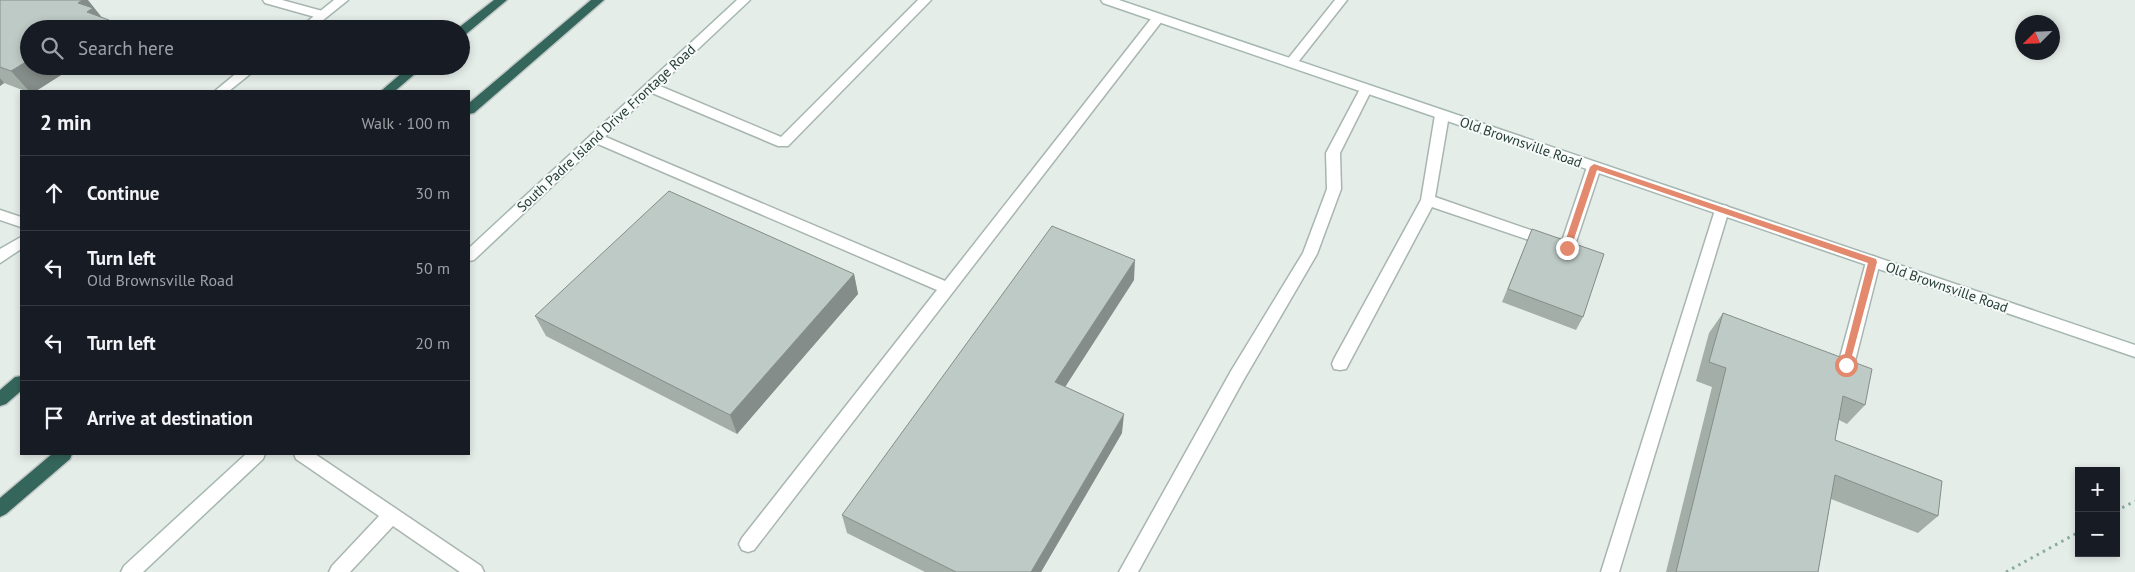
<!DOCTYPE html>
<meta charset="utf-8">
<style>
body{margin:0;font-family:"PT Sans",sans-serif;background:#20242c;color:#f1f3f6}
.controls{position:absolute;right:15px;bottom:15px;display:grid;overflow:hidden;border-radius:0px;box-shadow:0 2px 8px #0003}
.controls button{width:45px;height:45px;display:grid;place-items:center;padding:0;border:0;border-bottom:1px solid #363941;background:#171b24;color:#f1f3f6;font:25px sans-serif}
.compass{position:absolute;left:2015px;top:15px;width:45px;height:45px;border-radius:50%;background:#171b24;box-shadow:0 2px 8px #0003;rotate:246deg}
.stop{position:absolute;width:15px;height:15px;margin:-11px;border:4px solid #e3896d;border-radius:50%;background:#fff}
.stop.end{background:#e3896d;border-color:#fff;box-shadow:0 1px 5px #0008}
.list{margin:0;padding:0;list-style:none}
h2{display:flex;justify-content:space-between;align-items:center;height:65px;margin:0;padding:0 20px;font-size:21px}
h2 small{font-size:16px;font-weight:400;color:#9ea1a6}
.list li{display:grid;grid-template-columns:32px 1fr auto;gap:15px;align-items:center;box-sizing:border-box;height:75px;padding:0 20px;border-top:1px solid #363941}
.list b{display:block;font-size:19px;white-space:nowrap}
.list p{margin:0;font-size:16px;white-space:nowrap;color:#9ea1a6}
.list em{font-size:16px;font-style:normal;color:#9ea1a6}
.icon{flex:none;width:28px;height:28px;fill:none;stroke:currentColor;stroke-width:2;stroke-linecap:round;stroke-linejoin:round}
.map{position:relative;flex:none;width:2135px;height:572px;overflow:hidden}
.search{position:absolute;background:#171b24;box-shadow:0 2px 8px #0003;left:20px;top:20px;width:450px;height:55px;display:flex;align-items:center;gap:12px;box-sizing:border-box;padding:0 18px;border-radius:28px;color:#9ea1a6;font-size:19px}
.panel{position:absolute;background:#171b24;box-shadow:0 2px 8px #0003;left:20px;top:90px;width:450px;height:365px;border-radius:0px}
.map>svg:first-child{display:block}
</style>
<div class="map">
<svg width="2135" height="572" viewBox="0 0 2135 572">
<rect width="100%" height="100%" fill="#e5ede9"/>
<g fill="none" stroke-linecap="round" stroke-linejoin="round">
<defs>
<path id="lane" d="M 263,0 L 282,0 L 326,12 L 328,15 L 322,19 L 265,3 Z
M 918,0 L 931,0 L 788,146 L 778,146 L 645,90 L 644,87 L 650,83 L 655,84 L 781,137 Z
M 1335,0 L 1347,0 L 1295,66 L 1287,66 L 1285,63 L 1287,60 Z
M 1158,14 L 1164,18 L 1162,21 L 754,550 L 748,552 L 742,550 L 739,544 L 742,538 L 937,290 L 591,141 L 589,138 L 591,135 L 601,135 L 945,281 L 1154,15 Z
M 1366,85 L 1372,89 L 1340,153 L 1341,189 L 1317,254 L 1243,381 L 1138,572 L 1119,572 L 1231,371 L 1303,253 L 1327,189 L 1326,153 L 1360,89 Z
M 1442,111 L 1447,112 L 1449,115 L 1435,197 L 1562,241 L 1587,167 L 1589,164 L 1599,164 L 1601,167 L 1574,248 L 1572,252 L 1567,253 L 1432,207 L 1346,369 L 1340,370 L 1334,369 L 1332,364 L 1334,359 L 1421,200 L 1435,115 L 1437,112 Z
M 1722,205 L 1727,206 L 1729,210 L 1619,572 L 1601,572 L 1715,210 L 1717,206 Z
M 0,210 L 21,217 L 21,227 L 0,220 Z
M 1873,256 L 1878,258 L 1880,262 L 1854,365 L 1852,370 L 1846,371 L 1840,370 L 1838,365 L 1866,262 L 1868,258 Z
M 294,454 L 315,454 L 481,566 L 484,572 L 460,572 L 393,526 L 350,572 L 329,572 L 332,566 L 379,516 L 296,459 Z"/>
<path id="secondary" d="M 334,0 L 348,0 L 312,29 L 298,29 Z
M 737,0 L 750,0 L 474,260 L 469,261 L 469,248 Z
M 1101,0 L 1119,0 L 2135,345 L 2135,357 L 1103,3 Z
M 245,66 L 260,66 L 229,91 L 215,91 Z
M 21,237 L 21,249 L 0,263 L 0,249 Z
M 246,454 L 265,454 L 263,459 L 143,572 L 121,572 L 124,566 Z"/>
<path id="highway" d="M 494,0 L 507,0 L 465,35 L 461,36 L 461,29 L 457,29 Z
M 591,0 L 604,0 L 474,113 L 469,114 L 469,103 Z
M 410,66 L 424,66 L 395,91 L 381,91 Z
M 21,376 L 21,391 L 6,404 L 0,406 L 0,390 L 15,377 Z
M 52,454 L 72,454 L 70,459 L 6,514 L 0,517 L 0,498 Z"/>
</defs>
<use href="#lane" stroke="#a8b5b0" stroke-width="3"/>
<use href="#secondary" stroke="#a5b7b1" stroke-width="3"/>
<use href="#highway" stroke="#c2c9c7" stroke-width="3"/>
<path stroke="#89ada1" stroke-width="3" stroke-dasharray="2.5 4.5" stroke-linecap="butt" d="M 2116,511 L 2135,501
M 2006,572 L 2079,532"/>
<use href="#lane" fill="#fff" fill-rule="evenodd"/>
<use href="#secondary" fill="#fff" fill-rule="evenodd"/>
<use href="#highway" fill="#35665c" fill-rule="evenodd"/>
</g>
<path fill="#a3aea9" d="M 0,0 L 29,29 L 29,66 L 91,66 L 82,72 L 72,68 L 36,91 L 25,91 L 4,83 L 0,86 Z
M 1532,229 L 1583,317 L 1576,330 L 1502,302 Z
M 854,274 L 858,294 L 737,434 L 546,336 L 535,316 Z
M 1134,280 L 1065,387 L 1122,433 L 1041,572 L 925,572 L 847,533 L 842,515 Z
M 1723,313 L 1865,405 L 1847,424 L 1839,420 L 1835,440 L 1938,516 L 1918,533 L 1831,499 L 1818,572 L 1666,572 L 1712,387 L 1696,381 L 1709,333 Z"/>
<path fill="#858d8a" d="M 82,0 L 88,0 L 104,20 L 109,20 L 116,29 L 96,29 L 78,3 Z
M 29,60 L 29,66 L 70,66 L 72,68 L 36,91 L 29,91 L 11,71 Z
M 77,66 L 91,66 L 82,72 Z
M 0,78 L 4,83 L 0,86 Z
M 1135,260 L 1134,280 L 1056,401 L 1055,382 Z
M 854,274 L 858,294 L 737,434 L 730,415 Z
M 1124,414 L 1122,433 L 1041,572 L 1031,572 Z"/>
<path fill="#becac5" stroke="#858d8a" d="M 0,0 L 82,0 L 78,3 L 93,8 L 87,12 L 109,20 L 96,29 L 29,29 L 29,60 L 11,71 L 0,67 Z
M 669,191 L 854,274 L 730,415 L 535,316 Z
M 1052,226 L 1135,260 L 1055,382 L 1124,414 L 1031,572 L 956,572 L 842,515 Z
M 1532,229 L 1604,254 L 1583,317 L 1508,289 Z
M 1723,313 L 1872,369 L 1865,405 L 1843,396 L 1835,440 L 1942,481 L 1938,516 L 1835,475 L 1818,572 L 1676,572 L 1726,368 L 1709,362 Z"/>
<path fill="#e3896d" d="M 1594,164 L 1876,259 L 1877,262 L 1849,367 L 1843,367 L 1842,365 L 1868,263 L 1597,170 L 1571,248 L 1567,251 L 1564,250 L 1563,248 L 1590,167 Z"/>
<g text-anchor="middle" stroke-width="4" stroke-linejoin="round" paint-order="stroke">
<g font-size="14" fill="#263d37" stroke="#f6faf8">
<text transform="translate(606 128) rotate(-43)" y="5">South Padre Island Drive Frontage Road</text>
<text transform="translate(1521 142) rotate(19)" y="5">Old Brownsville Road</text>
<text transform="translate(1947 287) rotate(19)" y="5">Old Brownsville Road</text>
</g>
</g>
</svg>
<div class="controls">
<button>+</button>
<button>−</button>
</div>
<svg class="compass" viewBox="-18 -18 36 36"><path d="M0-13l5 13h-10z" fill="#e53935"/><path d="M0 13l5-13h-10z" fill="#9ea1a6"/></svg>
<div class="stop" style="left:1846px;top:365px"></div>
<div class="stop end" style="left:1567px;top:248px"></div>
<div class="search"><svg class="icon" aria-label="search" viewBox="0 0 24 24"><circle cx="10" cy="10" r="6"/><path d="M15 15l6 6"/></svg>Search here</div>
<section class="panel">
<h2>2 min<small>Walk · 100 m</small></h2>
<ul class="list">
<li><svg class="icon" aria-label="ahead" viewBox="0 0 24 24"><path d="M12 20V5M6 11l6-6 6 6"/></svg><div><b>Continue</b></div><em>30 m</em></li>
<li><svg class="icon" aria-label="left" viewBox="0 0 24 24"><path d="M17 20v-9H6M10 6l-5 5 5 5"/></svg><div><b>Turn left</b><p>Old Brownsville Road</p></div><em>50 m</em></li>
<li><svg class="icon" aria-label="left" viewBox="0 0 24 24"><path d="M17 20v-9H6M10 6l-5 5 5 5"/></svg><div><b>Turn left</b></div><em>20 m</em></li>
<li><svg class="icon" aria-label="arrive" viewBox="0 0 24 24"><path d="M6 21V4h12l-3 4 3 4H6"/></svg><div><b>Arrive at destination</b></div></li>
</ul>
</section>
</div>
